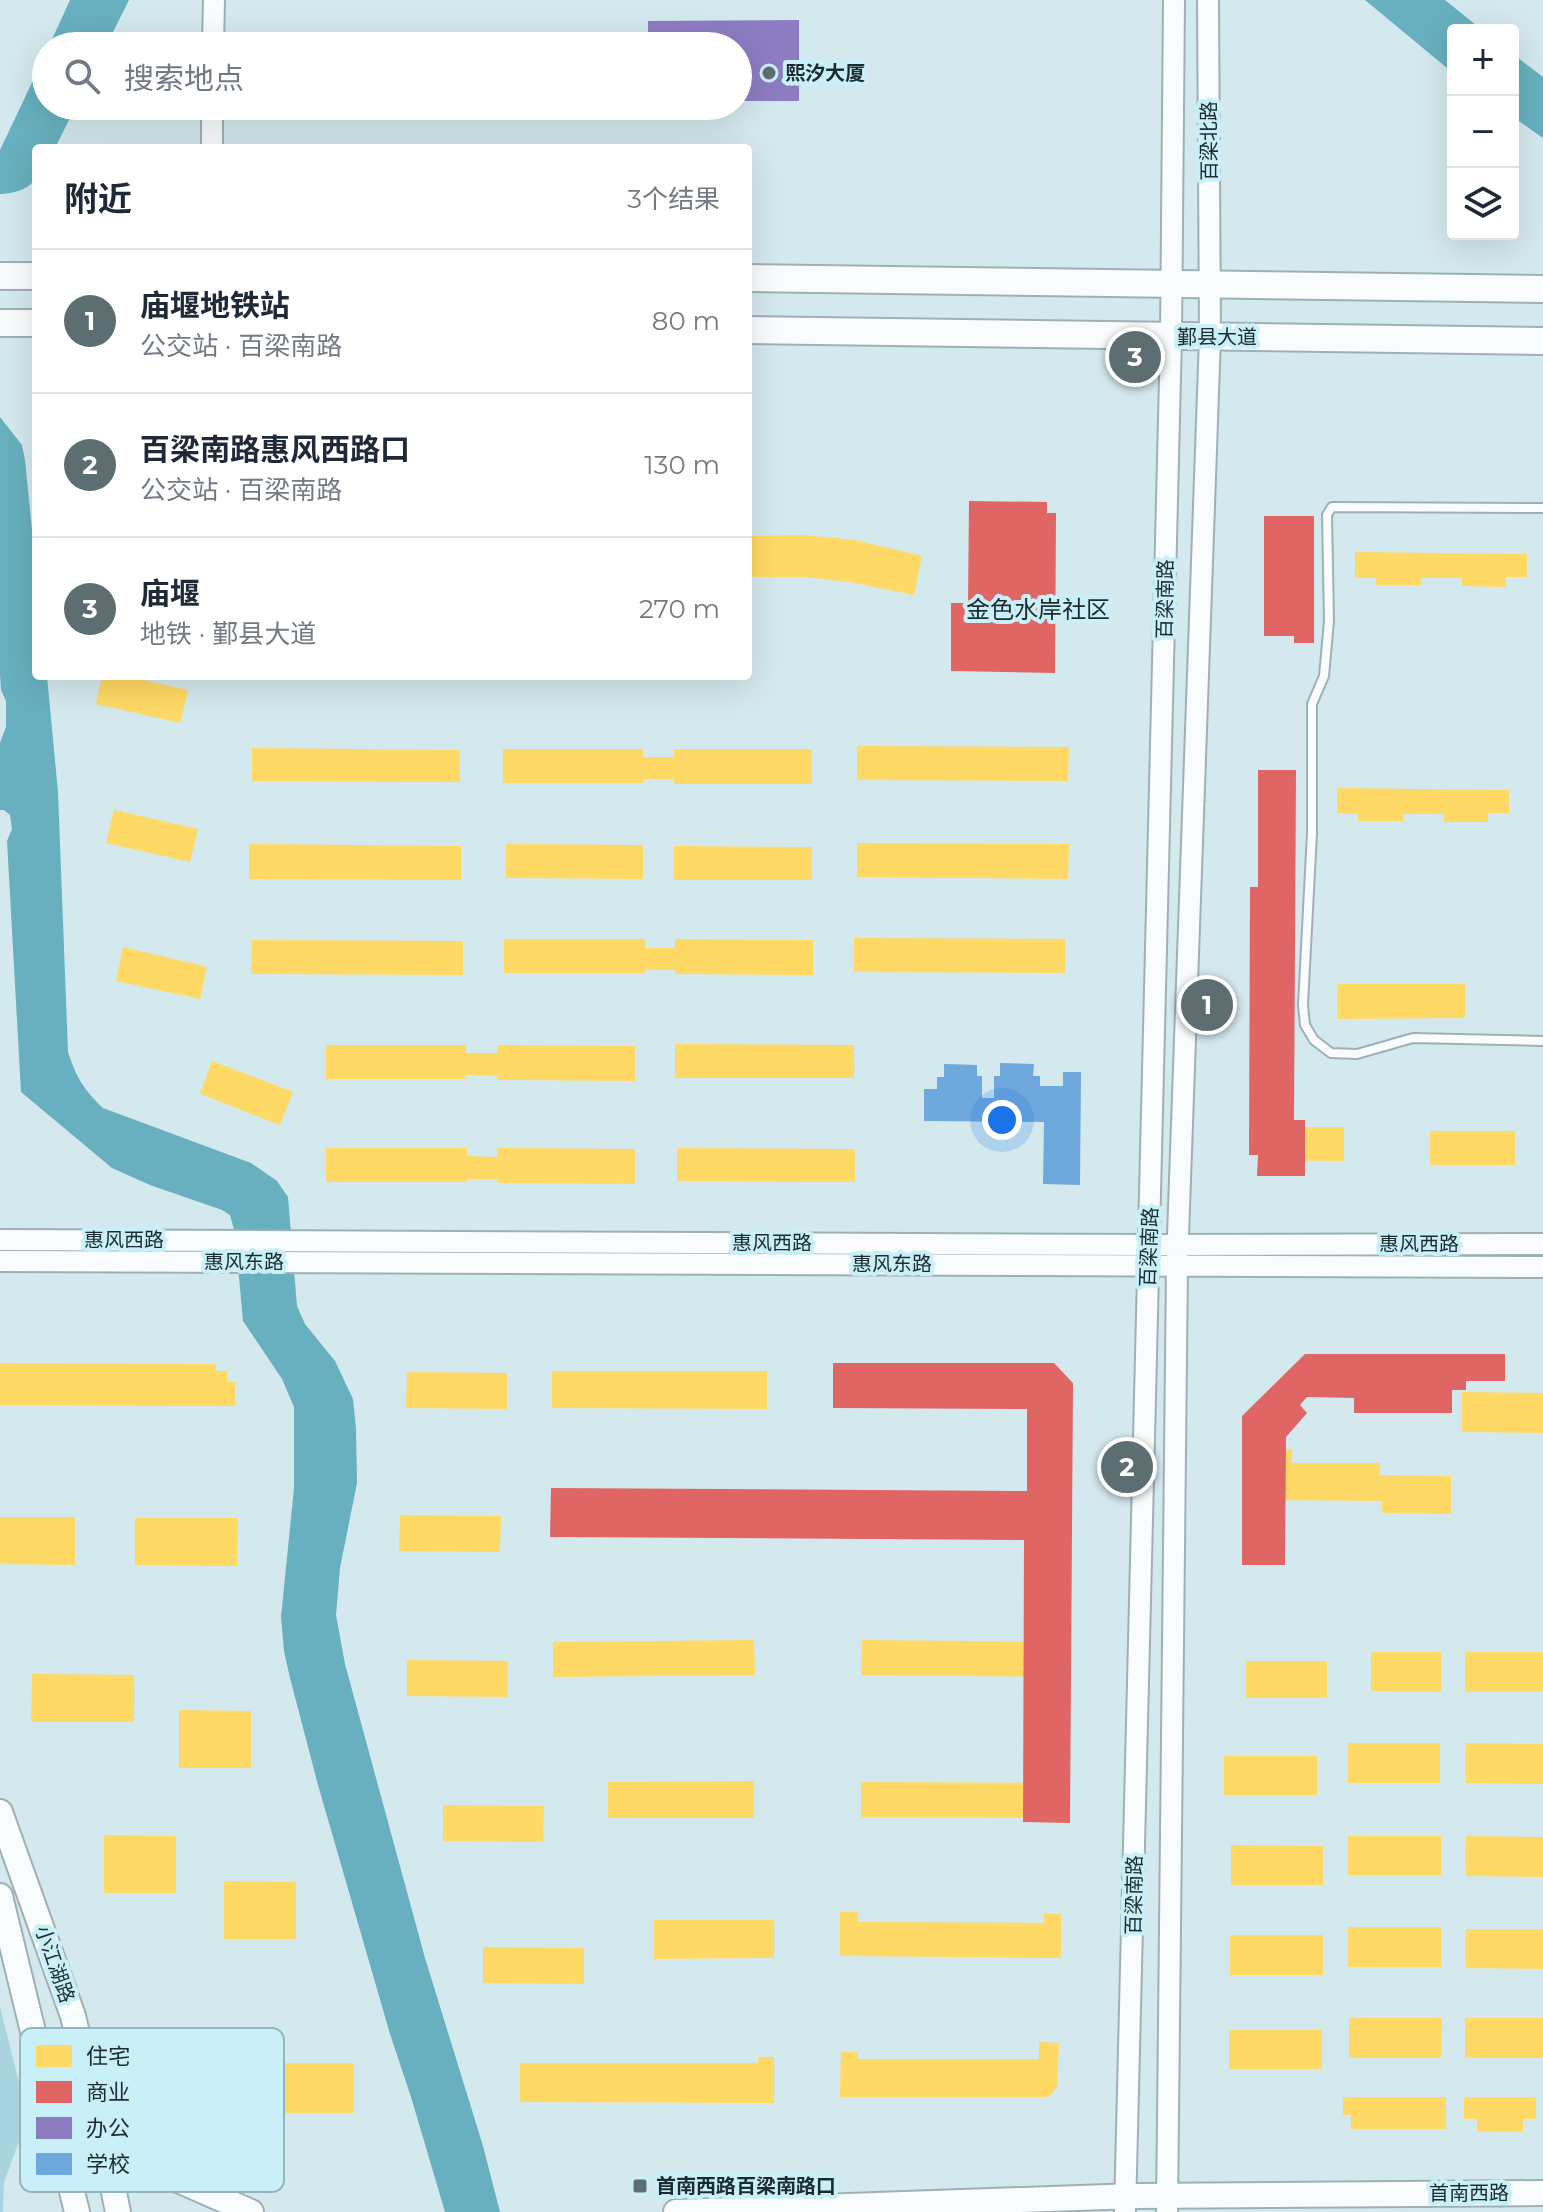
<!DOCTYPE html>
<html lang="zh">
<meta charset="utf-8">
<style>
body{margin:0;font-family:Montserrat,"Noto Sans SC",sans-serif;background:#f6f6f7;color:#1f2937}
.controls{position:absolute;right:24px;top:24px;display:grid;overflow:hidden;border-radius:8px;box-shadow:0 8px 32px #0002}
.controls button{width:72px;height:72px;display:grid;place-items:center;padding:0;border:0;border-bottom:2px solid #e0e1e3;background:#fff;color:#1f2937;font:40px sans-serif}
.you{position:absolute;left:1002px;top:1120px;width:28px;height:28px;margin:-20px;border:6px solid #fff;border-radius:50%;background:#1a73e8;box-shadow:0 0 0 12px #1a73e833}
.badge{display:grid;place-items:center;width:52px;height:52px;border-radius:50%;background:#5c6e71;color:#fff;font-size:26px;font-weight:700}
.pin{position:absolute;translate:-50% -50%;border:4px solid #fff;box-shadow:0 2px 8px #0006}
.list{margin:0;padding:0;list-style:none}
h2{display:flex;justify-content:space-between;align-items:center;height:104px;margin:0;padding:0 32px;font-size:34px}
h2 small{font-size:26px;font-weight:400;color:#747a83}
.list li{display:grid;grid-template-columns:52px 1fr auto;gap:24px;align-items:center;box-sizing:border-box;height:144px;padding:0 32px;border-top:2px solid #e0e1e3}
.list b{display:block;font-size:30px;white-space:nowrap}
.list p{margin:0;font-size:26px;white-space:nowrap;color:#747a83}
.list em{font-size:26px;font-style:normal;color:#747a83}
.icon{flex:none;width:44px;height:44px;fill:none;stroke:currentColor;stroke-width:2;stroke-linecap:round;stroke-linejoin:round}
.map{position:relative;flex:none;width:1543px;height:2212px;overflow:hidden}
.search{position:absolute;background:#fff;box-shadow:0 8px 32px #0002;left:32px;top:32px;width:720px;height:88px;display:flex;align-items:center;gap:20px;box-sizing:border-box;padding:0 28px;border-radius:44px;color:#747a83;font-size:30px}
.panel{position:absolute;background:#fff;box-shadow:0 8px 32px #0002;left:32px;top:144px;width:720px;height:536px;border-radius:8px}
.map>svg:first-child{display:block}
</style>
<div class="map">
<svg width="1543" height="2212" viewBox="0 0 1543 2212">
<rect width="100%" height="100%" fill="#d4e9ee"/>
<path fill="#a7d4de" d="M 0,2007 L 28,2117 L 4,2182 L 3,2212 L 0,2212 Z"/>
<path fill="#68b0bf" d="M 70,0 L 129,0 L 106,46 L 49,46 Z
M 1365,0 L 1445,0 L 1482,30 L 1453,30 L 1453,73 Z
M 46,53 L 46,106 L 76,106 L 55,148 L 36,148 C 36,157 38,168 36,176 C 33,189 11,194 0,194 L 0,150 Z
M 1513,54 L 1543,77 L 1543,138 L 1513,117 Z
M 0,417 L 22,445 L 25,460 L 36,570 L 36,676 L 47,676 L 58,792 L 68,1052 C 76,1077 84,1090 103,1108 L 251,1163 L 277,1181 L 288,1197 L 297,1306 L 305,1324 L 335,1361 L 353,1399 L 356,1429 L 357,1483 L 340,1568 L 336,1615 L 345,1664 L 425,1958 L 483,2146 L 500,2212 L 445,2212 L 411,2097 L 390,2034 L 318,1785 L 290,1678 L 284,1651 L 281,1617 L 294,1488 L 294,1407 L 282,1379 L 243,1321 L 235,1233 L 230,1215 L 222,1210 L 150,1185 L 112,1168 L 21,1092 L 7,841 L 12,829 L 10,815 L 4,810 L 0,810 L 0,743 L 6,727 L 6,701 L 1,690 L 0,674 Z"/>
<path fill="#ffd966" d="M 803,535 L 855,540 L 922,556 L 914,595 L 850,582 L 804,577 L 748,577 L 748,536 Z
M 1355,552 L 1527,554 L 1527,577 L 1506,577 L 1506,587 L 1462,586 L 1462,578 L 1421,578 L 1421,585 L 1376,585 L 1376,578 L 1355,578 Z
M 102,676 L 125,676 L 188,690 L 180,723 L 96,704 Z
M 857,746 L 1069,747 L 1068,781 L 857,780 Z
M 252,748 L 460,750 L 460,782 L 252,781 Z
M 503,749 L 643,749 L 643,757 L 674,757 L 674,749 L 812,749 L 812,784 L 674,784 L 674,779 L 643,779 L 643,783 L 503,783 Z
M 1337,788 L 1509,790 L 1509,813 L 1488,813 L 1488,822 L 1444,822 L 1444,814 L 1403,814 L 1403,821 L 1358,821 L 1358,814 L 1337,813 Z
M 114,810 L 198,829 L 190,862 L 106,843 Z
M 857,843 L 1069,844 L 1068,879 L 857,877 Z
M 249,844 L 461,846 L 461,880 L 249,879 Z
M 506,844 L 643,845 L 643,879 L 506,878 Z
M 674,846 L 812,847 L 812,880 L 674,880 Z
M 854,938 L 1065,939 L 1065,973 L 854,972 Z
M 504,939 L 645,939 L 645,948 L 675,948 L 675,939 L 813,940 L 813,975 L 675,974 L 675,970 L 645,970 L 645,973 L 504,973 Z
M 252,940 L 463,941 L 463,975 L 251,974 Z
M 123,947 L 207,967 L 200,999 L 116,981 Z
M 1338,984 L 1465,984 L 1465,1018 L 1338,1019 Z
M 675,1044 L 854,1045 L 854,1078 L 675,1078 Z
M 326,1045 L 466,1045 L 466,1053 L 497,1053 L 497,1045 L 635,1046 L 635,1081 L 497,1080 L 497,1076 L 466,1075 L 466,1079 L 326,1079 Z
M 212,1061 L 293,1092 L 280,1125 L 200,1094 Z
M 1259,1127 L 1344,1127 L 1344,1161 L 1259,1160 Z
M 1430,1131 L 1515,1131 L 1515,1165 L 1430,1165 Z
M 326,1148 L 467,1148 L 467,1156 L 497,1157 L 497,1148 L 635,1149 L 635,1184 L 497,1183 L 497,1179 L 467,1179 L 467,1182 L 326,1182 Z
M 677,1148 L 855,1149 L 855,1182 L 677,1181 Z
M 0,1363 L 216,1364 L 216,1371 L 227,1371 L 227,1382 L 235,1382 L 235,1406 L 0,1405 Z
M 848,1370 L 1056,1370 L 1056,1406 L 848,1406 Z
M 552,1371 L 767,1371 L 767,1409 L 552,1408 Z
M 407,1372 L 507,1373 L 507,1409 L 406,1408 Z
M 1462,1392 L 1543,1393 L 1543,1433 L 1462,1432 Z
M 1262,1449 L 1292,1449 L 1292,1463 L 1380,1463 L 1380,1475 L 1451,1476 L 1451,1514 L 1382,1513 L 1382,1501 L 1268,1500 L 1268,1482 L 1262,1482 Z
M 850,1492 L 1065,1495 L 1065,1537 L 850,1535 Z
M 564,1496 L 780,1497 L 780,1534 L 564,1534 Z
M 400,1515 L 501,1516 L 500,1552 L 399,1551 Z
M 0,1517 L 75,1517 L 75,1565 L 0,1564 Z
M 135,1518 L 238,1518 L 237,1566 L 135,1565 Z
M 754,1640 L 755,1675 L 553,1677 L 553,1642 Z
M 862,1640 L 1060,1642 L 1060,1677 L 861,1675 Z
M 1371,1652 L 1441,1652 L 1441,1692 L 1371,1691 Z
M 1465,1652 L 1543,1652 L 1543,1692 L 1465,1692 Z
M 407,1660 L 508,1661 L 508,1697 L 407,1696 Z
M 1246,1661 L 1327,1661 L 1327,1698 L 1246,1698 Z
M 32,1674 L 134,1675 L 134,1722 L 31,1722 Z
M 179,1710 L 251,1711 L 251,1768 L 179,1768 Z
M 1348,1743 L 1440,1743 L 1440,1783 L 1348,1783 Z
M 1466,1743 L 1543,1744 L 1543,1784 L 1466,1783 Z
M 1224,1756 L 1317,1756 L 1317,1795 L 1224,1795 Z
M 754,1781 L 754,1818 L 608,1818 L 608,1782 Z
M 861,1782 L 1060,1783 L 1060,1818 L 861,1817 Z
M 443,1805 L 544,1806 L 543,1842 L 443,1841 Z
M 104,1835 L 176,1836 L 176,1893 L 104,1893 Z
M 1348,1836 L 1441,1836 L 1441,1875 L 1348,1875 Z
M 1466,1836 L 1543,1837 L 1543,1877 L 1466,1876 Z
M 1231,1845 L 1323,1846 L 1323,1885 L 1231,1885 Z
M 224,1881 L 296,1882 L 296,1939 L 224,1939 Z
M 840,1912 L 858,1912 L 858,1922 L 1044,1923 L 1044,1914 L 1061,1914 L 1061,1958 L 840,1956 Z
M 654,1920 L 774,1920 L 774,1958 L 654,1959 Z
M 1348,1927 L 1441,1927 L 1441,1967 L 1348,1967 Z
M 1466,1929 L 1543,1929 L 1543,1969 L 1466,1968 Z
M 1230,1935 L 1323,1935 L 1323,1975 L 1230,1975 Z
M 483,1947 L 584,1948 L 584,1984 L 483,1983 Z
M 1349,2018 L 1442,2018 L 1441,2058 L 1349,2058 Z
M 1465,2018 L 1543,2018 L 1543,2058 L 1465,2058 Z
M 1229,2030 L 1322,2030 L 1322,2069 L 1229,2069 Z
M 1039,2042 L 1059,2043 L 1057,2086 L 1052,2094 L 1047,2097 L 840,2097 L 841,2052 L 858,2052 L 858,2059 L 1039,2059 Z
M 758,2057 L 774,2057 L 774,2103 L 520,2102 L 520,2063 L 758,2063 Z
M 173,2063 L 354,2063 L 354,2113 L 173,2113 Z
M 1343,2097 L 1446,2097 L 1446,2129 L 1351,2129 L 1351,2115 L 1343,2115 Z
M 1464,2097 L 1536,2097 L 1536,2119 L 1523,2119 L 1523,2132 L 1477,2132 L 1477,2119 L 1464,2119 Z"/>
<path fill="#e06666" d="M 969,501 L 1047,502 L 1047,513 L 1056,513 L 1055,673 L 951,671 L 951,603 L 968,603 Z
M 1264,516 L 1314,516 L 1314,643 L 1294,643 L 1294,636 L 1264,636 Z
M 1258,770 L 1296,770 L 1294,1120 L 1305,1120 L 1305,1176 L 1257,1176 L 1258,1155 L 1249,1155 L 1250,887 L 1258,887 Z
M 1305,1354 L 1505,1354 L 1505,1381 L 1466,1381 L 1466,1390 L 1452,1390 L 1452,1413 L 1354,1413 L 1354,1398 L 1307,1397 L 1300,1405 L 1307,1413 L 1286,1437 L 1285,1565 L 1242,1565 L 1242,1416 Z
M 833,1363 L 1054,1363 L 1073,1383 L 1070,1823 L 1023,1822 L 1024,1540 L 550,1537 L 551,1488 L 1027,1491 L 1027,1409 L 833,1408 Z"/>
<path fill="#8e7cc3" d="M 799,20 L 799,101 L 738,101 L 738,46 L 648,46 L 648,21 Z
M 306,106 L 648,106 L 648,113 L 306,114 Z"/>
<path fill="#6fa8dc" d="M 1000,1063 L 1034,1064 L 1033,1076 L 1040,1076 L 1040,1086 L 1063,1086 L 1063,1072 L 1081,1072 L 1080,1185 L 1043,1184 L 1044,1122 L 924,1121 L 924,1089 L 937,1089 L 937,1077 L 944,1077 L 944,1064 L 977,1065 L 977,1076 L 982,1076 L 982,1098 L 994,1098 L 994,1076 L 1000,1076 Z"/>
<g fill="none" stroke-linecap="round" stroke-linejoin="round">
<defs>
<path id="service" d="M 1543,508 L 1332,507 L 1327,515 L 1329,621 L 1324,676 L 1312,704 L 1312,833 L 1303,1005 L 1305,1025 L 1314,1040 L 1331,1053 L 1357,1054 L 1413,1038 L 1543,1041"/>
<path id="tertiary" d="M 213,46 L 214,0
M 212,148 L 212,106
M 0,1240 L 1149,1245 L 1543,1244
M 0,1261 L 1543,1267
M 1125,2212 L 1171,337 L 1174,0
M 1167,2212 L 1177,1264 L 1210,337 L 1208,0"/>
<path id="secondary" d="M 0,1812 L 73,2016 L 108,2163 L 118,2212
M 0,1896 L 77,2212
M 97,2108 L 134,2152 L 178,2180 L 251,2212
M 676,2212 L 1135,2196 L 1543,2193"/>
<path id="primary" d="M 0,276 L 36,276
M 748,278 L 1543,289
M 0,323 L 36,323
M 748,330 L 1543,341"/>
</defs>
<use href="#service" stroke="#9fb0b4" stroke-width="12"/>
<use href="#tertiary" stroke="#9fb0b4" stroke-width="24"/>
<use href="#secondary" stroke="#9fb0b4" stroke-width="28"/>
<use href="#primary" stroke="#9fb0b4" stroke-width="30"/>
<use href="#service" stroke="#f9fcfc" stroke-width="8"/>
<use href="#tertiary" stroke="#f9fcfc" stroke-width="20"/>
<use href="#secondary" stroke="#f9fcfc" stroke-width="24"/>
<use href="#primary" stroke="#f9fcfc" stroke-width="26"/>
</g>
<g fill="#5c6e71" stroke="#c9eff8" stroke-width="3">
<circle cx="769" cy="73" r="8"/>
<rect x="632" y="2178" width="16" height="16" rx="4"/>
</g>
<g text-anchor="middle" stroke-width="8" stroke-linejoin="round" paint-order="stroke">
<g font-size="20" font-weight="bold" fill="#1c2b2e" stroke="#c9eff8" text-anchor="start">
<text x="785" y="80">熙汐大厦</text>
<text x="656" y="2193">首南西路百梁南路口</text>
</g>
<g font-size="20" fill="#1c2b2e" stroke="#c9eff8">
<text transform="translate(1209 141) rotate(-90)" y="7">百梁北路</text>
<text x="1217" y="344">鄞县大道</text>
<text transform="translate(1165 599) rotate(-89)" y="7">百梁南路</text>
<text x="124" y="1247">惠风西路</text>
<text x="772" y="1250">惠风西路</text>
<text x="1419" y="1251">惠风西路</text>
<text transform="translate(1149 1247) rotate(-88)" y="7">百梁南路</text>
<text x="244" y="1269">惠风东路</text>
<text x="892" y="1271">惠风东路</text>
<text transform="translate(1134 1895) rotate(-89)" y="7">百梁南路</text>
<text transform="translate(55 1964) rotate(71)" y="7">小江湖路</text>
<text x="1469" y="2200">首南西路</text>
</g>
<g font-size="24" fill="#1c2b2e" stroke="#c9eff8">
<text x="1038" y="618">金色水岸社区</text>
</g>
</g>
<rect x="20" y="2028" width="264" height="164" rx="12" fill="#c9eff8" stroke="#95b4bb" stroke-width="2"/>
<rect x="36" y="2045" width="36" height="22" fill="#ffd966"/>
<rect x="36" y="2081" width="36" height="22" fill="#e06666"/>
<rect x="36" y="2117" width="36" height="22" fill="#8e7cc3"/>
<rect x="36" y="2153" width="36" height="22" fill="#6fa8dc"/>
<g font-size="22" fill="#1c2b2e">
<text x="86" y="2064">住宅</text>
<text x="86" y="2100">商业</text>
<text x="86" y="2136">办公</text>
<text x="86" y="2172">学校</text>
</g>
</svg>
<div class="controls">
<button>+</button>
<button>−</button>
<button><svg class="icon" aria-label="layers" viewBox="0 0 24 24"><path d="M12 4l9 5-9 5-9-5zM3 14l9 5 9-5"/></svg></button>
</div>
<div class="you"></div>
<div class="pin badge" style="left:1207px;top:1005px">1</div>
<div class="pin badge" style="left:1127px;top:1467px">2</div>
<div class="pin badge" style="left:1135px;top:357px">3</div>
<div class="search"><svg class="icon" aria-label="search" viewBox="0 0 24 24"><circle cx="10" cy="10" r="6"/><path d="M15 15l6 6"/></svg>搜索地点</div>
<section class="panel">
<h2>附近<small>3个结果</small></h2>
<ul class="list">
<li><span class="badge">1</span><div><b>庙堰地铁站</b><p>公交站 · 百梁南路</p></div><em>80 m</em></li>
<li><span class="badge">2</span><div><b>百梁南路惠风西路口</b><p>公交站 · 百梁南路</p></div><em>130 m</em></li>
<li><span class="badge">3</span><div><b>庙堰</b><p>地铁 · 鄞县大道</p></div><em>270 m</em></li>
</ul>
</section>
</div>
